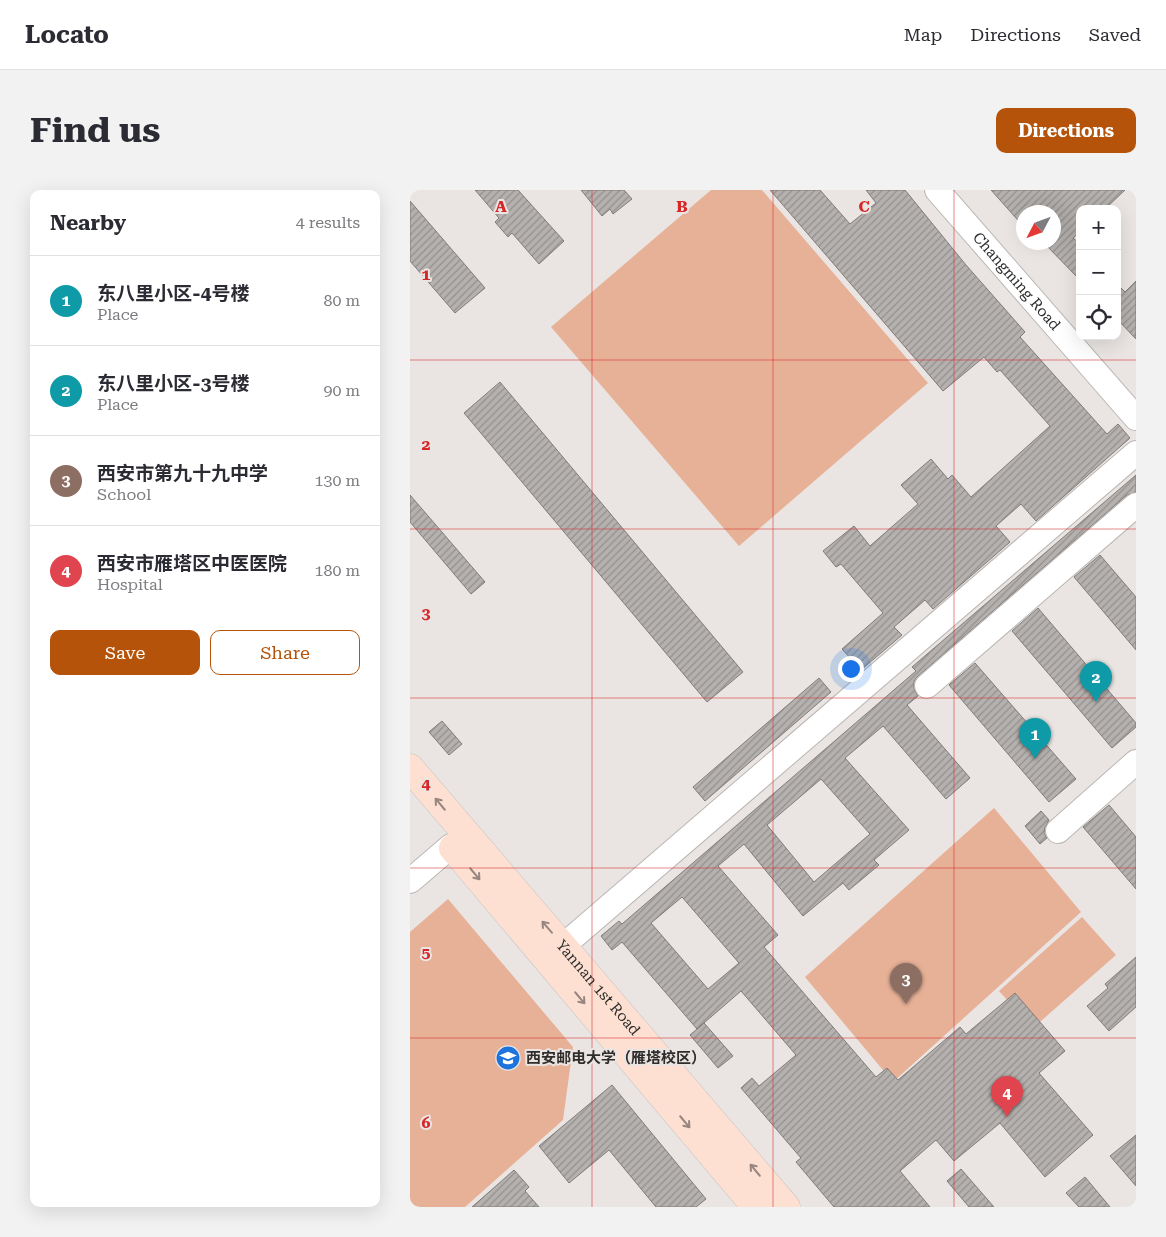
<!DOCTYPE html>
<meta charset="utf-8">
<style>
body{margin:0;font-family:"Roboto Serif","Noto Sans SC",serif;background:#f2f2f3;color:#2b2b33}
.controls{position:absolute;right:15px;top:15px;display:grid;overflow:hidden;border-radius:10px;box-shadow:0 5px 20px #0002}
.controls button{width:45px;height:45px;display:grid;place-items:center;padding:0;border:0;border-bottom:1px solid #e1e1e2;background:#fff;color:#2b2b33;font:25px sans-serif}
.compass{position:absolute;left:606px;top:15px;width:45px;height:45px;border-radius:50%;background:#fff;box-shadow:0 5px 20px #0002;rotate:229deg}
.you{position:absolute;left:440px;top:478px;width:18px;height:18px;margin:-12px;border:4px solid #fff;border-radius:50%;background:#1a73e8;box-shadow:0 0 0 8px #1a73e833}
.badge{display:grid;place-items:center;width:32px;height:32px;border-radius:50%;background:#b45309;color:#fff;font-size:16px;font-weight:700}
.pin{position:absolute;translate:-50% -41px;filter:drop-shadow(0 1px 2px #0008)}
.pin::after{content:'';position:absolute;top:26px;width:18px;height:15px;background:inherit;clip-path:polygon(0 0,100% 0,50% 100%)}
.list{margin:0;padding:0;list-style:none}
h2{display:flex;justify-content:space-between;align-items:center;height:65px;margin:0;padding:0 20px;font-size:21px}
h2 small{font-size:16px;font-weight:400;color:#7c7c81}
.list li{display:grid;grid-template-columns:32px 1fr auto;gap:15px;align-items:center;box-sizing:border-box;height:90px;padding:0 20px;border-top:1px solid #e1e1e2}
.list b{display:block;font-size:19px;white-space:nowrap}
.list p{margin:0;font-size:16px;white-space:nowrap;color:#7c7c81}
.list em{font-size:16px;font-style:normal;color:#7c7c81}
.actions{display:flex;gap:10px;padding:15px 20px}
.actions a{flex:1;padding:11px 0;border:1px solid #b45309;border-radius:10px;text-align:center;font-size:18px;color:#b45309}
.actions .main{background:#b45309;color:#fff}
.icon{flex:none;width:28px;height:28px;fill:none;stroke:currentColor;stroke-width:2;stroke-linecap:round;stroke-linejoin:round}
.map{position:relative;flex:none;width:726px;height:1017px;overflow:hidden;border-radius:10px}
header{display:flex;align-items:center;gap:30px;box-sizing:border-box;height:70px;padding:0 25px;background:#fff;border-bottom:1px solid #e1e1e2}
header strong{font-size:24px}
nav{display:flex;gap:28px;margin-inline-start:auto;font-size:18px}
.intro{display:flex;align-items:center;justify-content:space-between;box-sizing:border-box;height:120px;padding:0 30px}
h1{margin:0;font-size:35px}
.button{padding:12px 22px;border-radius:10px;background:#b45309;color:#fff;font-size:18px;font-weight:700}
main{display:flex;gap:30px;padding:0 30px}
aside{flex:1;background:#fff;border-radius:10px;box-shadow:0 5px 20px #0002}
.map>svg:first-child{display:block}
</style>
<header>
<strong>Locato</strong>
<nav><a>Map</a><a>Directions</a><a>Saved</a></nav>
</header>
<div class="intro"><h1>Find us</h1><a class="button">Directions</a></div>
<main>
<aside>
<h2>Nearby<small>4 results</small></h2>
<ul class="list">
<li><span class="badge" style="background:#0f9aa8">1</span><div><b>东八里小区-4号楼</b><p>Place</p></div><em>80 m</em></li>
<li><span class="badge" style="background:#0f9aa8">2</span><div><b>东八里小区-3号楼</b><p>Place</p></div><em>90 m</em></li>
<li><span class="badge" style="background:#8d6e63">3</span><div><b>西安市第九十九中学</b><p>School</p></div><em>130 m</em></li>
<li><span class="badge" style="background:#e0444e">4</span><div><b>西安市雁塔区中医医院</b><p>Hospital</p></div><em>180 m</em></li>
</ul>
<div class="actions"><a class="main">Save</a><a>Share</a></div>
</aside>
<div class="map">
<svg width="726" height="1017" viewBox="0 0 726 1017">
<defs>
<pattern id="building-hatch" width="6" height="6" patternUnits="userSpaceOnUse" patternTransform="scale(1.25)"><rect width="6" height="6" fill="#b5b1ae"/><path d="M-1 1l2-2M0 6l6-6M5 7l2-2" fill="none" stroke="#94908e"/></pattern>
</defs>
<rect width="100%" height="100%" fill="#eae5e2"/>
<path fill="#e7b197" d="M 301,0 L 352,0 L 518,193 L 329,356 L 141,137 Z
M 584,618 L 671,722 L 483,892 L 395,787 Z
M 38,709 L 163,857 L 153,930 L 55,1017 L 0,1017 L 0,742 Z
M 672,727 L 706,765 L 623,838 L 589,801 Z"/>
<path fill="url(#building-hatch)" stroke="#817c7a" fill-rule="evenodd" d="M 65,0 L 108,0 L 154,51 L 129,74 L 102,43 L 98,47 L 85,32 L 89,28 Z
M 171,0 L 214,0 L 222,9 L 203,24 L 200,19 L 192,26 Z
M 360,0 L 410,0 L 440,34 L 466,13 L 456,0 L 495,0 L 556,75 L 615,142 L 610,147 L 697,244 L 708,234 L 720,248 L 626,331 L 611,314 L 586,336 L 600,352 L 523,419 L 515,410 L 484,437 L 492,445 L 451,480 L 432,459 L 473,423 L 431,374 L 426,377 L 413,361 L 444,336 L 460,356 L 508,314 L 491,295 L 521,269 L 538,289 L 542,285 L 561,307 L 640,236 L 590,180 L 587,182 L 574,167 L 533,201 Z
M 581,0 L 715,0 L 695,19 L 670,19 L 670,42 L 663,48 L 670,54 L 670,90 L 633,52 L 644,52 L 644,22 L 614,22 L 614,37 Z
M 0,11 L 75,98 L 45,123 L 0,71 Z
M 726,91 L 726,149 L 707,129 L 707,94 L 715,102 Z
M 90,192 L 333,482 L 297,512 L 54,223 Z
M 726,285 L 726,302 L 717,305 L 508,486 L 504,491 L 504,499 L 508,506 L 497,515 L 560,588 L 536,609 L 473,536 L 435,568 L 499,640 L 464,670 L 469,675 L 439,700 L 433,693 L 393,726 L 334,654 L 308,676 L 368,745 L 354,757 L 466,887 L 477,878 L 488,890 L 550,837 L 556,844 L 605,803 L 655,861 L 629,883 L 683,945 L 635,987 L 590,933 L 544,971 L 526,950 L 490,981 L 520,1017 L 424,1017 L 386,972 L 391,968 L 331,898 L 342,888 L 349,896 L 386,865 L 331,801 L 287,839 L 212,752 L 202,760 L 191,746 L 209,731 L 212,734 L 506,481 L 502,477 ZM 411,589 L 460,644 L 404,692 L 357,635 ZM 272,707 L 329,773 L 298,799 L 241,733 Z
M 0,305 L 75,392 L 61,404 L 0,332 Z
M 690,365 L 726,407 L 726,460 L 664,387 Z
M 628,418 L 726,533 L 726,537 L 702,558 L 602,441 Z
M 565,473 L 666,589 L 639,612 L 539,495 Z
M 409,488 L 421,502 L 295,611 L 283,597 Z
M 32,531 L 52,554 L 39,565 L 19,542 Z
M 699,615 L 726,647 L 726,699 L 673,637 Z
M 631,621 L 639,630 L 635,637 L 634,643 L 637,648 L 630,654 L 615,636 Z
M 726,767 L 726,817 L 699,841 L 677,816 L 698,798 L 695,794 Z
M 294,833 L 323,866 L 308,878 L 280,845 Z
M 202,895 L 296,1009 L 286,1017 L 246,1017 L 199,960 L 159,993 L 129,956 Z
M 726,945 L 726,996 L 700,966 Z
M 551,979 L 584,1017 L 559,1017 L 537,991 Z
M 104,980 L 119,997 L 115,1001 L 129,1017 L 62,1017 Z
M 675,987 L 700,1017 L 669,1017 L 656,1003 Z"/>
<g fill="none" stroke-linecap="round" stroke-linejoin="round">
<defs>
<g id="minor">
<path id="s1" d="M 527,0 L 726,228"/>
<path d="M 517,496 L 726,315"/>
<path d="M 648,641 L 726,572"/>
<path d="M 0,691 L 41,656"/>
<path d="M 139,768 L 726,263"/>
</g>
<g id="major">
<path id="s2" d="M 0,578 L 376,1017"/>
<path d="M 43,658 L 346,1017"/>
</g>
</defs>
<use href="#minor" stroke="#bbb7b4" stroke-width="26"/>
<use href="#major" stroke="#c5c4c4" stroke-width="29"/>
<use href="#minor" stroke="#fff" stroke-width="24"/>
<use href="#major" stroke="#fde0d2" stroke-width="28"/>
</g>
<defs><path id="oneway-shaft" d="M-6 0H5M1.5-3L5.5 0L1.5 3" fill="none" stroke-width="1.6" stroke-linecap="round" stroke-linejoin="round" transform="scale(1.25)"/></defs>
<g stroke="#96867f">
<use href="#oneway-shaft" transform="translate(30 614) rotate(-130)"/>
<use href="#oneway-shaft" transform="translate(65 684) rotate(50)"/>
<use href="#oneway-shaft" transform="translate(137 737) rotate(-131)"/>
<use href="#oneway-shaft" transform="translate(170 808) rotate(50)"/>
<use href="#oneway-shaft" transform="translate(275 932) rotate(50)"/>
<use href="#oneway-shaft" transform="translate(345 980) rotate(-130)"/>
</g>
<path fill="none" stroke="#d62828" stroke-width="1" stroke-opacity="0.55" d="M 182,0 L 182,1017M 363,0 L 363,1017M 544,0 L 544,1017M 0,170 L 726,170M 0,339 L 726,339M 0,508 L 726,508M 0,678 L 726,678M 0,848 L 726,848"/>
<defs>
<symbol id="university-disc" viewBox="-11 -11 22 22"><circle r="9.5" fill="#1e73dd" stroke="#eae5e2"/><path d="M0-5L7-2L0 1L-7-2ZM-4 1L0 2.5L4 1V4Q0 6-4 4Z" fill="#fff"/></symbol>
</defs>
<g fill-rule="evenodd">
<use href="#university-disc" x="84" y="854" width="28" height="28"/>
</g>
<g text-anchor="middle" stroke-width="4" stroke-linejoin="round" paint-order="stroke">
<g font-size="15" fill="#2f2d2c" stroke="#eae5e2">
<text dy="5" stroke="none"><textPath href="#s1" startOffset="121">Changming Road</textPath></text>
<text dy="5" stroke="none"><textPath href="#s2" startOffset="289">Yannan 1st Road</textPath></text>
</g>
<g font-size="15" font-weight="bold" fill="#2f2d2c" stroke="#eae5e2" text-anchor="start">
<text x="116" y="873">西安邮电大学（雁塔校区）</text>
</g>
</g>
<g font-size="16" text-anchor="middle" font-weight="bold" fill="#d62828" stroke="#eae5e2" stroke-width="4" stroke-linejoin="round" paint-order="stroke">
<text x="91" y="22">A</text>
<text x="272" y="22">B</text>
<text x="454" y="22">C</text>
<text x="16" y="90">1</text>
<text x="16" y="260">2</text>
<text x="16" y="429">3</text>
<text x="16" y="599">4</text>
<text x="16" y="768">5</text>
<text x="16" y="938">6</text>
</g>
</svg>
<div class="controls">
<button>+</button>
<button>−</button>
<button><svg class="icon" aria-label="locate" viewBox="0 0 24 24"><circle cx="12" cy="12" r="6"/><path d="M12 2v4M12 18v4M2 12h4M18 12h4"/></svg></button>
</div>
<svg class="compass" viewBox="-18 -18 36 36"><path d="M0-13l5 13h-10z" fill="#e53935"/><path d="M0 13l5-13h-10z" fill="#7c7c81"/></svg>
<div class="you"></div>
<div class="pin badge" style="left:625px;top:569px;background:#0f9aa8">1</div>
<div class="pin badge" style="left:686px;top:512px;background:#0f9aa8">2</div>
<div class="pin badge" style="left:496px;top:814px;background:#8d6e63">3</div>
<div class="pin badge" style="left:597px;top:927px;background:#e0444e">4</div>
</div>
</main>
